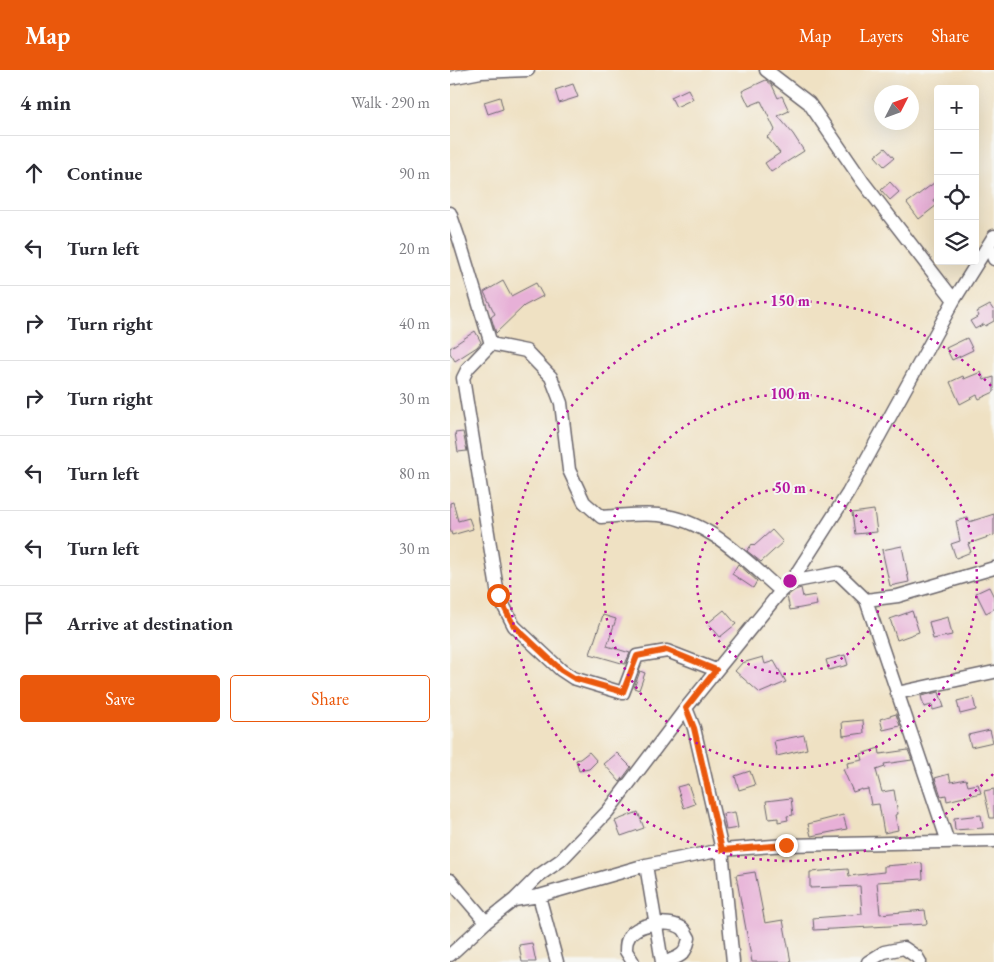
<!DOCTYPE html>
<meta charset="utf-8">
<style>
body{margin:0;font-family:"EB Garamond",serif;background:#f7f7f7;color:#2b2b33}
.controls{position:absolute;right:15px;top:15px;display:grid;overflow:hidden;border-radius:5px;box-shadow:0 5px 20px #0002}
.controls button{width:45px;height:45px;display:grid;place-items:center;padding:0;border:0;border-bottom:1px solid #e1e1e2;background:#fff;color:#2b2b33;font:25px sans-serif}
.compass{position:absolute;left:424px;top:15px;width:45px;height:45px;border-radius:50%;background:#fff;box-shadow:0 5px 20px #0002;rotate:48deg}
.stop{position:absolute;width:15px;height:15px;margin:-11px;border:4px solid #ea580c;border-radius:50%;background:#fff}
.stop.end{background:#ea580c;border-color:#fff;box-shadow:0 1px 5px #0008}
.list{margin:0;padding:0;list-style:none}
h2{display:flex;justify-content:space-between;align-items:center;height:65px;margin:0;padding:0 20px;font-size:21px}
h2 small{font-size:16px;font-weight:400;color:#7c7c81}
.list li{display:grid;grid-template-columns:32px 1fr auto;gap:15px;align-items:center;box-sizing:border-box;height:75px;padding:0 20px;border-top:1px solid #e1e1e2}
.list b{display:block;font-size:19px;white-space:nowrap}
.list em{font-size:16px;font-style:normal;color:#7c7c81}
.actions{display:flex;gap:10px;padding:15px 20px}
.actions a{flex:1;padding:11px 0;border:1px solid #ea580c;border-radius:5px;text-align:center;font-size:18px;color:#ea580c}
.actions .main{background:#ea580c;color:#fff}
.icon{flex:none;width:28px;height:28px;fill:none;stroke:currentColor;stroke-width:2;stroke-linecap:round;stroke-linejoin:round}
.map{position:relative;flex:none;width:544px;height:892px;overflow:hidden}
header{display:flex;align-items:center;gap:30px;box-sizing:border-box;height:70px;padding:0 25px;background:#ea580c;color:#fff}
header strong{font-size:24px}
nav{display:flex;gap:28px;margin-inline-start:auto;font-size:18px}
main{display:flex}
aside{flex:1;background:#fff}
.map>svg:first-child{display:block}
</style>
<header>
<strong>Map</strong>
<nav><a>Map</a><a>Layers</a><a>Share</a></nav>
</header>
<main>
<aside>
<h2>4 min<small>Walk · 290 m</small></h2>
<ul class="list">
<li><svg class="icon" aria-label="ahead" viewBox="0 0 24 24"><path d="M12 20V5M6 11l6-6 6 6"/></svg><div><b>Continue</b></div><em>90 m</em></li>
<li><svg class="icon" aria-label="left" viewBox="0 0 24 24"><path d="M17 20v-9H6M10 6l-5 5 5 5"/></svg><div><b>Turn left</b></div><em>20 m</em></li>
<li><svg class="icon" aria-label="right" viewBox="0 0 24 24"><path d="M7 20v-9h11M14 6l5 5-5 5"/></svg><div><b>Turn right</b></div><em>40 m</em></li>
<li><svg class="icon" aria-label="right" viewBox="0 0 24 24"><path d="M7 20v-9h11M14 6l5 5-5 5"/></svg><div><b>Turn right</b></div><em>30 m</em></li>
<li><svg class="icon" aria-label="left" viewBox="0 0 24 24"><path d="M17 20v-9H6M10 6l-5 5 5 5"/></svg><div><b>Turn left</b></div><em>80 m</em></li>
<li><svg class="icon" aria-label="left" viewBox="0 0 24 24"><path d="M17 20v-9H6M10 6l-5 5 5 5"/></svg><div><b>Turn left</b></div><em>30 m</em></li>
<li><svg class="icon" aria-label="arrive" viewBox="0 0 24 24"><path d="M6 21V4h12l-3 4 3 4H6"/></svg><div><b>Arrive at destination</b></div></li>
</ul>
<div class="actions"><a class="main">Save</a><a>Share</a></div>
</aside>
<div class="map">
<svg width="544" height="892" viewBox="0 0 544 892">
<rect width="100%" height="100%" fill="#f6f6f2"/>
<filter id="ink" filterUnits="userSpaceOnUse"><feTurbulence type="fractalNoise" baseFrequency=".02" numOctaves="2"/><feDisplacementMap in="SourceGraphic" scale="10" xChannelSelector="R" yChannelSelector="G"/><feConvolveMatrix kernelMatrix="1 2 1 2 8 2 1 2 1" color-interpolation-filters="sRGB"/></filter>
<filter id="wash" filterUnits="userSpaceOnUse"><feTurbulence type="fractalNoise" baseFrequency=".0096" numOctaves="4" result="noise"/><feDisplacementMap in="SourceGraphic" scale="20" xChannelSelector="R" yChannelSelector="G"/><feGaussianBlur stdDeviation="1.12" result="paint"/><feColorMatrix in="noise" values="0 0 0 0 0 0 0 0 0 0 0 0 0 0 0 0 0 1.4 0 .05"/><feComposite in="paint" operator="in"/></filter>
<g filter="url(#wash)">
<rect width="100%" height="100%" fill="#efe1c3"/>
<g id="blocks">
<path fill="#e7b0d7" d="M 316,10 L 322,15 L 328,28 L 332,26 L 339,41 L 328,46 L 343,64 L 354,81 L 321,102 L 315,93 L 330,83 L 317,67 L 325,60 L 311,31 L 299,36 L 292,21 Z
M 123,14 L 128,27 L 109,33 L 105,20 Z
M 238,19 L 243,29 L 226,37 L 221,27 Z
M 50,27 L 53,39 L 38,44 L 34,32 Z
M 435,78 L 444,88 L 434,96 L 425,86 Z
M 488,110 L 488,125 L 483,130 L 487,135 L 469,149 L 457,133 Z
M 440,112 L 449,122 L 440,130 L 431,120 Z
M 53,211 L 61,226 L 86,213 L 93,226 L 74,236 L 46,263 L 41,247 L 45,244 L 34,222 Z
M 540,235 L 544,241 L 544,251 L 535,256 L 534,254 L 525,259 L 520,251 L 529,246 L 527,242 Z
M 25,261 L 31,272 L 27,277 L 5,291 L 0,283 L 0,278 Z
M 517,268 L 523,280 L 502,290 L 496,278 Z
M 531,302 L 534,310 L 544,307 L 544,322 L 529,329 L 527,325 L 510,334 L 500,312 L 513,306 L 514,309 Z
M 13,362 L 17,381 L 8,382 L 5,363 Z
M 3,432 L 8,451 L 19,448 L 23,459 L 2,465 L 0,459 L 0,433 Z
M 424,440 L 427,462 L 405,464 L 402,443 Z
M 544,444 L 544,465 L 518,474 L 521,482 L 506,488 L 501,474 L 510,471 L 506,451 L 518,448 L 519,452 Z
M 322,460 L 333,472 L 311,492 L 297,481 L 302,474 L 304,476 Z
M 452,476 L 459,512 L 440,516 L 432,480 Z
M 288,494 L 307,511 L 303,518 L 282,504 Z
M 539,517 L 544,527 L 544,539 L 536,543 L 526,523 Z
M 351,518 L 353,527 L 365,525 L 367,535 L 340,540 L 337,526 L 345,520 Z
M 274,540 L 286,554 L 270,567 L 258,553 Z
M 462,541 L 469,562 L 447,570 L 440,549 Z
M 153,545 L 166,549 L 157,576 L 180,583 L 175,594 L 140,584 Z
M 498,547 L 502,565 L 483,569 L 479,552 Z
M 395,585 L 398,595 L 379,600 L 376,590 Z
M 313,587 L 315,594 L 324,591 L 336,612 L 310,623 L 285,601 L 292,593 Z
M 190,601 L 195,603 L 189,620 L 184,618 Z
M 489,622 L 494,637 L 483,640 L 482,635 L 474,637 L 471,626 Z
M 523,627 L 526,640 L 510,644 L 507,631 Z
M 446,644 L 450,656 L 433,660 L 430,649 Z
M 413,650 L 414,663 L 393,666 L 392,652 Z
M 540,660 L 543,672 L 521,677 L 518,665 Z
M 354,665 L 357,679 L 327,686 L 324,671 Z
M 429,678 L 430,684 L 458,680 L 462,690 L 434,694 L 435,697 L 426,700 L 432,722 L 444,720 L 448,744 L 445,745 L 448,760 L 434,763 L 429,734 L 421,735 L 418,719 L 412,720 L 412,719 L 403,722 L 393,699 L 398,698 L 397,693 L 413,690 L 411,684 Z
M 139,682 L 147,691 L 139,699 L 129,701 L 126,690 L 130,689 Z
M 167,683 L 181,697 L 170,712 L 154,694 Z
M 300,701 L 305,715 L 289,720 L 285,706 Z
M 499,704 L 501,712 L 516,709 L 518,716 L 528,714 L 531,723 L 497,731 L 496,725 L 491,726 L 485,708 Z
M 238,714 L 245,734 L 234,738 L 227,717 Z
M 544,719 L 544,748 L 540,748 L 534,721 Z
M 341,728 L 343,745 L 337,746 L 338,750 L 328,752 L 328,748 L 319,749 L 316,731 Z
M 188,742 L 194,758 L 171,766 L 165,751 Z
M 285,742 L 288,758 L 276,760 L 273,744 Z
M 393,745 L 397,759 L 361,766 L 358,754 Z
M 531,745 L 533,758 L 505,760 L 504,748 Z
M 472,793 L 473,809 L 427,812 L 430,844 L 475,840 L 477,854 L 364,860 L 363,848 L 412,844 L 410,816 L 360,818 L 360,802 L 398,799 L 399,806 L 434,802 L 434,796 Z
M 305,802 L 315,853 L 333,850 L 341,892 L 302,892 L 286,805 Z
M 82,873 L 86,892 L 72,892 L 69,875 Z"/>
</g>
</g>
<g filter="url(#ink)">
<use href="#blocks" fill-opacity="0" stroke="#6a656b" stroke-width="1"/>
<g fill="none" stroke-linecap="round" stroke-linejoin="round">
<defs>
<path id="minor" d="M 316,0 L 359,33 L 413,112 L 504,230
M 0,8 L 31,2 L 78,0
M 0,143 L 9,169 L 41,274 L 76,281 L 101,307 L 111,333 L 119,400 L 134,432 L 151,447 C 170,446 190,443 209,445 C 259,450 295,490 331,521
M 539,175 L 544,189
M 41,274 L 18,298 L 13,308 L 48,525 L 64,556 L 111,600 L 123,608 L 173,623 L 187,586 L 217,581 L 266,600
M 341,512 L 388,503 L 416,530 L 498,772
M 416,530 L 448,526 L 544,498
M 447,623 L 544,602
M 236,638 L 244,658 L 272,780 L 283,892
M 196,795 L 212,892
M 0,810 L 36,852
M 89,826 L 107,892
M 64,830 L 89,826 L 196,795 L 272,780 L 336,775 L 544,771
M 0,885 L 36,852 L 64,830 L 88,806 L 111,790 L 158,741 L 236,638 L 331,521 L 341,512 L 398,423 L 504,230 L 544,166
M 183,892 L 176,881 C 176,877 176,872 178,869 C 184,853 219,849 232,858 C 235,860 237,865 239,868 C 236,885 231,886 216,892
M 418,892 L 434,882 L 454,878 L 467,887 L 470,892"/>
</defs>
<use href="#minor" stroke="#6a656b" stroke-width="15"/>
<use href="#minor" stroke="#fff" stroke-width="12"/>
</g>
</g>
<g fill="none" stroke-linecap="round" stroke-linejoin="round" filter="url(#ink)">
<path stroke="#ea580c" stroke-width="6" d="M 48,525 L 64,556 L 111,600 L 124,608 L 173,622 L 187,586 L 217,580 L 266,600 L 236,638 L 244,658 L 272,780 L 336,775"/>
</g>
<g fill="none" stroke="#b5179e" stroke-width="2.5" stroke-dasharray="2.5 5">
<circle cx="340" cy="511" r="93"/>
<circle cx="340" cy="511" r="187"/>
<path d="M543 704A280 280 0 1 1 543 318"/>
</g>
<circle cx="340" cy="511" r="8" fill="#b5179e" stroke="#f6f6f2" stroke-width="2.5"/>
<g font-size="15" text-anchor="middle" font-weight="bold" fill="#b5179e" stroke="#f6f6f2" stroke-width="4" stroke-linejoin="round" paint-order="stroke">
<text x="340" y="236">150 m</text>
<text x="340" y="329">100 m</text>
<text x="340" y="423">50 m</text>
</g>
</svg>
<div class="controls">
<button>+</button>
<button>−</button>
<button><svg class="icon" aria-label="locate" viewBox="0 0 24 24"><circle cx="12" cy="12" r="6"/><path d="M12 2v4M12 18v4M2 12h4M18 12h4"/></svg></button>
<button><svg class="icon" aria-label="layers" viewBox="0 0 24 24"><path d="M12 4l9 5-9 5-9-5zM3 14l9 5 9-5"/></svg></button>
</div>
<svg class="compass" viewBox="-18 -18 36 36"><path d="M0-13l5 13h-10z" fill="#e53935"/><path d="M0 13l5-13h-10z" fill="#7c7c81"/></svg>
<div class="stop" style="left:48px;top:525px"></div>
<div class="stop end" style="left:336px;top:775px"></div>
</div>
</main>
